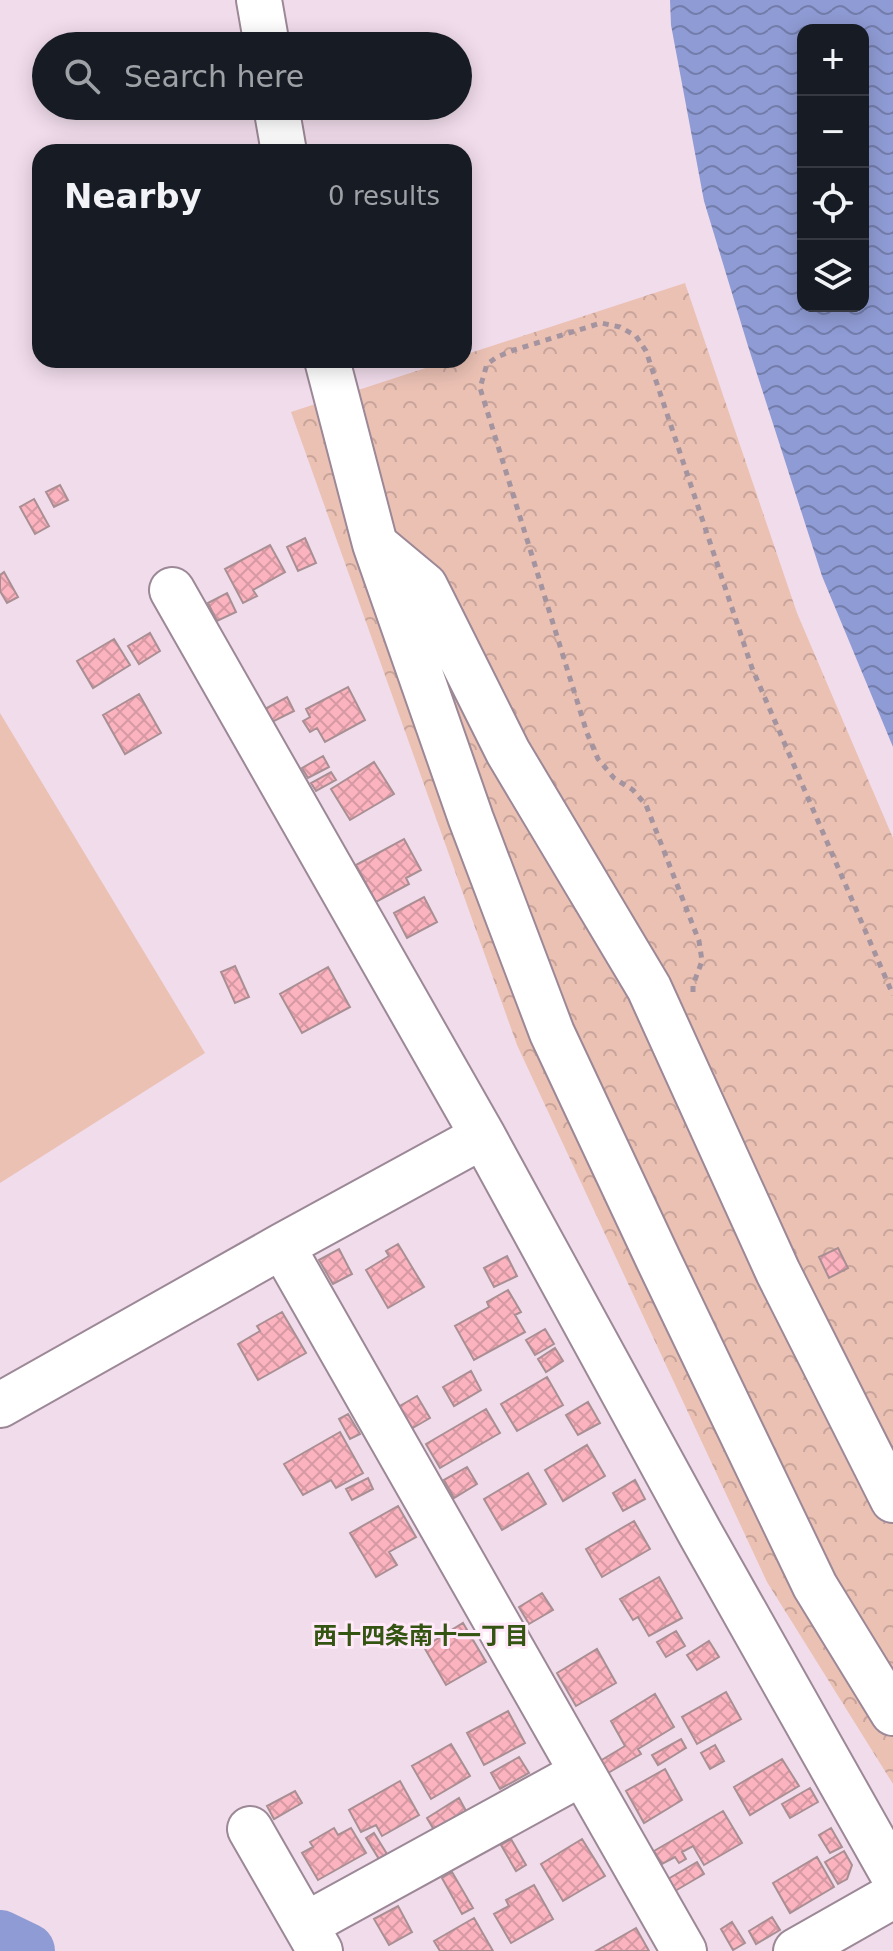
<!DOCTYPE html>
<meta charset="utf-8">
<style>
body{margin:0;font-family:"DejaVu Sans","Noto Sans JP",sans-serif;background:#242831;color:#f1f3f6}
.controls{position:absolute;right:24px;top:24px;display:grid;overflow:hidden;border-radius:16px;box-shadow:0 4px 20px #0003}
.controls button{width:72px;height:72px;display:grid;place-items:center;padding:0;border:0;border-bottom:2px solid #363941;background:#171b24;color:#f1f3f6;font:40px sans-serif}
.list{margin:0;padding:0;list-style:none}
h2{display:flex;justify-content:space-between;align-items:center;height:104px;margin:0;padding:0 32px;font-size:34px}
h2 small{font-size:26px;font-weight:400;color:#9ea1a6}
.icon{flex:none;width:44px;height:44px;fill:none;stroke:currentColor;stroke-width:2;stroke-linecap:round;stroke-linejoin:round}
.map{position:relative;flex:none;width:893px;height:1951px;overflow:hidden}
.search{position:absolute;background:#171b24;box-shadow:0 4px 20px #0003;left:32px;top:32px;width:440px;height:88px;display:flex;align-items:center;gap:20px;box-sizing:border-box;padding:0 28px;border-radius:44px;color:#9ea1a6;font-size:30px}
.panel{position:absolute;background:#171b24;box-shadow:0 4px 20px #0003;left:32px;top:144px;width:440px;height:224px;border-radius:24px}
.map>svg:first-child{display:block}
</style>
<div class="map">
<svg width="893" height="1951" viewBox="0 0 893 1951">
<defs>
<pattern id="forest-crowns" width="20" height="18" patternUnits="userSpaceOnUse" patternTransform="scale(2)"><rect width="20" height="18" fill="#ebc1b4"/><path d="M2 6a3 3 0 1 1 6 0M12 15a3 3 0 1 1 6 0" fill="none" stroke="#c8a49a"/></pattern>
<pattern id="water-waves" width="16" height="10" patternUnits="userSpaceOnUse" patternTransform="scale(2)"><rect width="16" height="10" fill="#8f9bd4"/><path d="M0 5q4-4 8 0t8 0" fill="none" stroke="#737dab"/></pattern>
<pattern id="building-cross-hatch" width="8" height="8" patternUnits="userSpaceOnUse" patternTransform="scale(2)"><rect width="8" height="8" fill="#fbb3bf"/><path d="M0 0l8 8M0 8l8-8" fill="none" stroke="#d699a3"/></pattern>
</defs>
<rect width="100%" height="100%" fill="#f1dceb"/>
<path fill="url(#forest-crowns)" d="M 685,283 L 797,613 L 893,838 L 893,1784 L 767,1582 L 517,1045 L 291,412 L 450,360 L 464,360 L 464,355 Z"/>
<path fill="#ebc1b4" d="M 0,713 L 205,1053 L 0,1183 Z"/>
<path fill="url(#water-waves)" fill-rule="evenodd" d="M 670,0 L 893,0 L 893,747 L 822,576 L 748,346 L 704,201 L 671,25 ZM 803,30 L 863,30 L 863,306 L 803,306 Z"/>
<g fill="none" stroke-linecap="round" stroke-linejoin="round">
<path stroke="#8f9bd4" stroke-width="56" d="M 0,1938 L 27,1951"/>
</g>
<path fill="url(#building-cross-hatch)" stroke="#a98f93" stroke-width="2" d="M 60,485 L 68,500 L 54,507 L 46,492 Z
M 34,499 L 49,526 L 35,534 L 20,507 Z
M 305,538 L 316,563 L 298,571 L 287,547 Z
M 270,545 L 285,572 L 253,590 L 257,596 L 243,603 L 225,569 Z
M 4,572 L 18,597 L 7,603 L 0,591 L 0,575 Z
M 227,593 L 236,612 L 217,621 L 208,603 Z
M 150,633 L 160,651 L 139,664 L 128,646 Z
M 114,639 L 130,665 L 93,688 L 77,661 Z
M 348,687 L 365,720 L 325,742 L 317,728 L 310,732 L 303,721 L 310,717 L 306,709 Z
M 139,694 L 161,733 L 125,754 L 103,715 Z
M 287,697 L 294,711 L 272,722 L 265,709 Z
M 323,756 L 329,767 L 308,778 L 302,768 Z
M 374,762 L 394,794 L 350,820 L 331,789 Z
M 331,772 L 336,780 L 316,791 L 311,783 Z
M 404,839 L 421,870 L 406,878 L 409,884 L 376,902 L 356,865 Z
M 424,897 L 437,922 L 407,938 L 394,913 Z
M 235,966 L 249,997 L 235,1003 L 221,972 Z
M 328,967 L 350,1007 L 302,1033 L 280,994 Z
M 398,1244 L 424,1287 L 388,1308 L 366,1270 L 389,1256 L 386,1251 Z
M 838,1248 L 848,1268 L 829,1278 L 819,1257 Z
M 339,1249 L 352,1274 L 333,1284 L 319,1260 Z
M 507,1256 L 517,1276 L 494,1287 L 484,1268 Z
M 508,1290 L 521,1312 L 515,1315 L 525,1332 L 474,1360 L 455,1326 L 489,1307 L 487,1302 Z
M 282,1312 L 306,1353 L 258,1380 L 238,1344 L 260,1331 L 257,1326 Z
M 545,1329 L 554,1344 L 535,1355 L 526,1340 Z
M 555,1348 L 563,1361 L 546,1372 L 538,1359 Z
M 471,1371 L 481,1390 L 454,1406 L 443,1387 Z
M 547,1377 L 563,1405 L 517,1431 L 501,1404 Z
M 417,1396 L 430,1418 L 411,1429 L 398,1407 Z
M 588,1402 L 600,1423 L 578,1435 L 566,1415 Z
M 486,1409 L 500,1433 L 440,1468 L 426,1444 Z
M 348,1414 L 360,1434 L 350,1439 L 339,1419 Z
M 340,1432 L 363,1473 L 336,1488 L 331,1480 L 303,1495 L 284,1464 Z
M 587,1445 L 605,1476 L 563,1501 L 545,1470 Z
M 467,1467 L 477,1484 L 454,1498 L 444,1480 Z
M 528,1473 L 546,1504 L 502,1530 L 484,1499 Z
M 368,1478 L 373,1489 L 352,1500 L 346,1489 Z
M 635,1480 L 645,1499 L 623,1511 L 613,1493 Z
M 398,1506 L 416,1537 L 389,1552 L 397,1565 L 376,1577 L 350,1533 Z
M 634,1521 L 650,1549 L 602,1577 L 586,1549 Z
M 659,1577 L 682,1618 L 649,1636 L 638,1617 L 633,1620 L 620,1599 Z
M 542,1593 L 553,1610 L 529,1624 L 519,1607 Z
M 463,1623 L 486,1662 L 446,1685 L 424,1647 Z
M 676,1631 L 685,1646 L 666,1657 L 657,1642 Z
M 709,1641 L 719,1657 L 697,1670 L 687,1655 Z
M 597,1649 L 616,1683 L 576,1706 L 557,1673 Z
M 726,1692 L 741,1719 L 697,1744 L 682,1717 Z
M 655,1694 L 674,1727 L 638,1749 L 641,1754 L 608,1773 L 600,1761 L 625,1746 L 611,1721 Z
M 508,1711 L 525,1743 L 484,1765 L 467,1733 Z
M 681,1739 L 686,1748 L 658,1765 L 652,1755 Z
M 451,1744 L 470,1776 L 431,1799 L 412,1766 Z
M 715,1745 L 724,1761 L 710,1769 L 701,1753 Z
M 519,1757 L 529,1773 L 500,1789 L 491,1773 Z
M 782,1759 L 799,1786 L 750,1815 L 734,1787 Z
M 665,1769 L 682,1800 L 644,1823 L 626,1791 Z
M 400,1781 L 419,1815 L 382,1836 L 376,1825 L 361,1832 L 349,1810 Z
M 810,1788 L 818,1802 L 790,1818 L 782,1804 Z
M 295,1791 L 302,1803 L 274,1819 L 267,1806 Z
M 459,1798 L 466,1811 L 434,1830 L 427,1818 Z
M 723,1811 L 742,1843 L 704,1865 L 693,1846 L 682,1852 L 686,1859 L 679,1863 L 675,1857 L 662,1864 L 654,1851 Z
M 334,1828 L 338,1835 L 351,1828 L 366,1853 L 318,1880 L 302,1853 L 313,1847 L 310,1842 Z
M 831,1828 L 842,1847 L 830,1853 L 819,1835 Z
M 374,1833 L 387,1854 L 379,1859 L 366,1838 Z
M 511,1839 L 526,1865 L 516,1871 L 501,1845 Z
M 582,1839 L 605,1876 L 563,1901 L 541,1864 Z
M 844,1851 L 852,1865 L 847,1879 L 838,1884 L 825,1862 Z
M 817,1857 L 834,1887 L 790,1913 L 773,1883 Z
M 697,1862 L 704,1874 L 675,1891 L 668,1879 Z
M 452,1872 L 473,1908 L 462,1914 L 442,1878 Z
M 534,1885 L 553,1919 L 511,1943 L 494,1914 L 509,1906 L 506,1900 Z
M 398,1906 L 412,1932 L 389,1945 L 374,1919 Z
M 772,1917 L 780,1930 L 756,1944 L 749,1931 Z
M 474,1918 L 493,1951 L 440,1951 L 434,1941 Z
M 732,1922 L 745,1943 L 733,1950 L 721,1929 Z
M 636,1928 L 649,1951 L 596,1951 Z"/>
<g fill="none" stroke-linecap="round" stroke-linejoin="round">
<defs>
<path id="minor" d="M 259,0 L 267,46
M 276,106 L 284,152
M 327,360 L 375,544 L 471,819 L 552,1033 L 659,1261 L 815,1586 L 893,1713
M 377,546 L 425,586 L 508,752 L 649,988 L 778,1272 L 893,1500
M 172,590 L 483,1136 L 700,1533 L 893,1875
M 282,1246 L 684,1951
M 0,1405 L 282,1246 L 483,1136
M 250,1829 L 320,1951
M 305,1925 L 582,1773
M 796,1951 L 893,1896"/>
</defs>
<use href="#minor" stroke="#9c8896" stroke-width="48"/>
<path stroke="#a4949f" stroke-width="5" stroke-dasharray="6 6" stroke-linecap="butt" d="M 693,992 L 693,985 L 702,961 L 699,941 L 646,805 L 633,790 L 614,778 L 598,759 L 587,733 L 480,388 L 487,364 L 497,357 L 514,350 L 601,323 L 620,327 L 636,336 L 646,351 L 752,668 L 893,995"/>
<use href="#minor" stroke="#fff" stroke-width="44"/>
</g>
<g text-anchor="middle" stroke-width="6" stroke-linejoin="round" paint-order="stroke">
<g font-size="24" font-weight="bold" fill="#345411" stroke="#ffe9f8">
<text x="421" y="1644">西十四条南十一丁目</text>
</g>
</g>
</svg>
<div class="controls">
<button>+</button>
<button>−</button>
<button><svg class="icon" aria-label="locate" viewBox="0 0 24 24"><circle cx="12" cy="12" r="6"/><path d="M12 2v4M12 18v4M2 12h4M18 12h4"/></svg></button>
<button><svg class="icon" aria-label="layers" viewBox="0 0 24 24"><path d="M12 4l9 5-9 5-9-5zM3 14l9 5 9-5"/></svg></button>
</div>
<div class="search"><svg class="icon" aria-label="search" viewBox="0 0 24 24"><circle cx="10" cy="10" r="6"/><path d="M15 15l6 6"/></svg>Search here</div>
<section class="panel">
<h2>Nearby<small>0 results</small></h2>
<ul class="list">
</ul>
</section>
</div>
